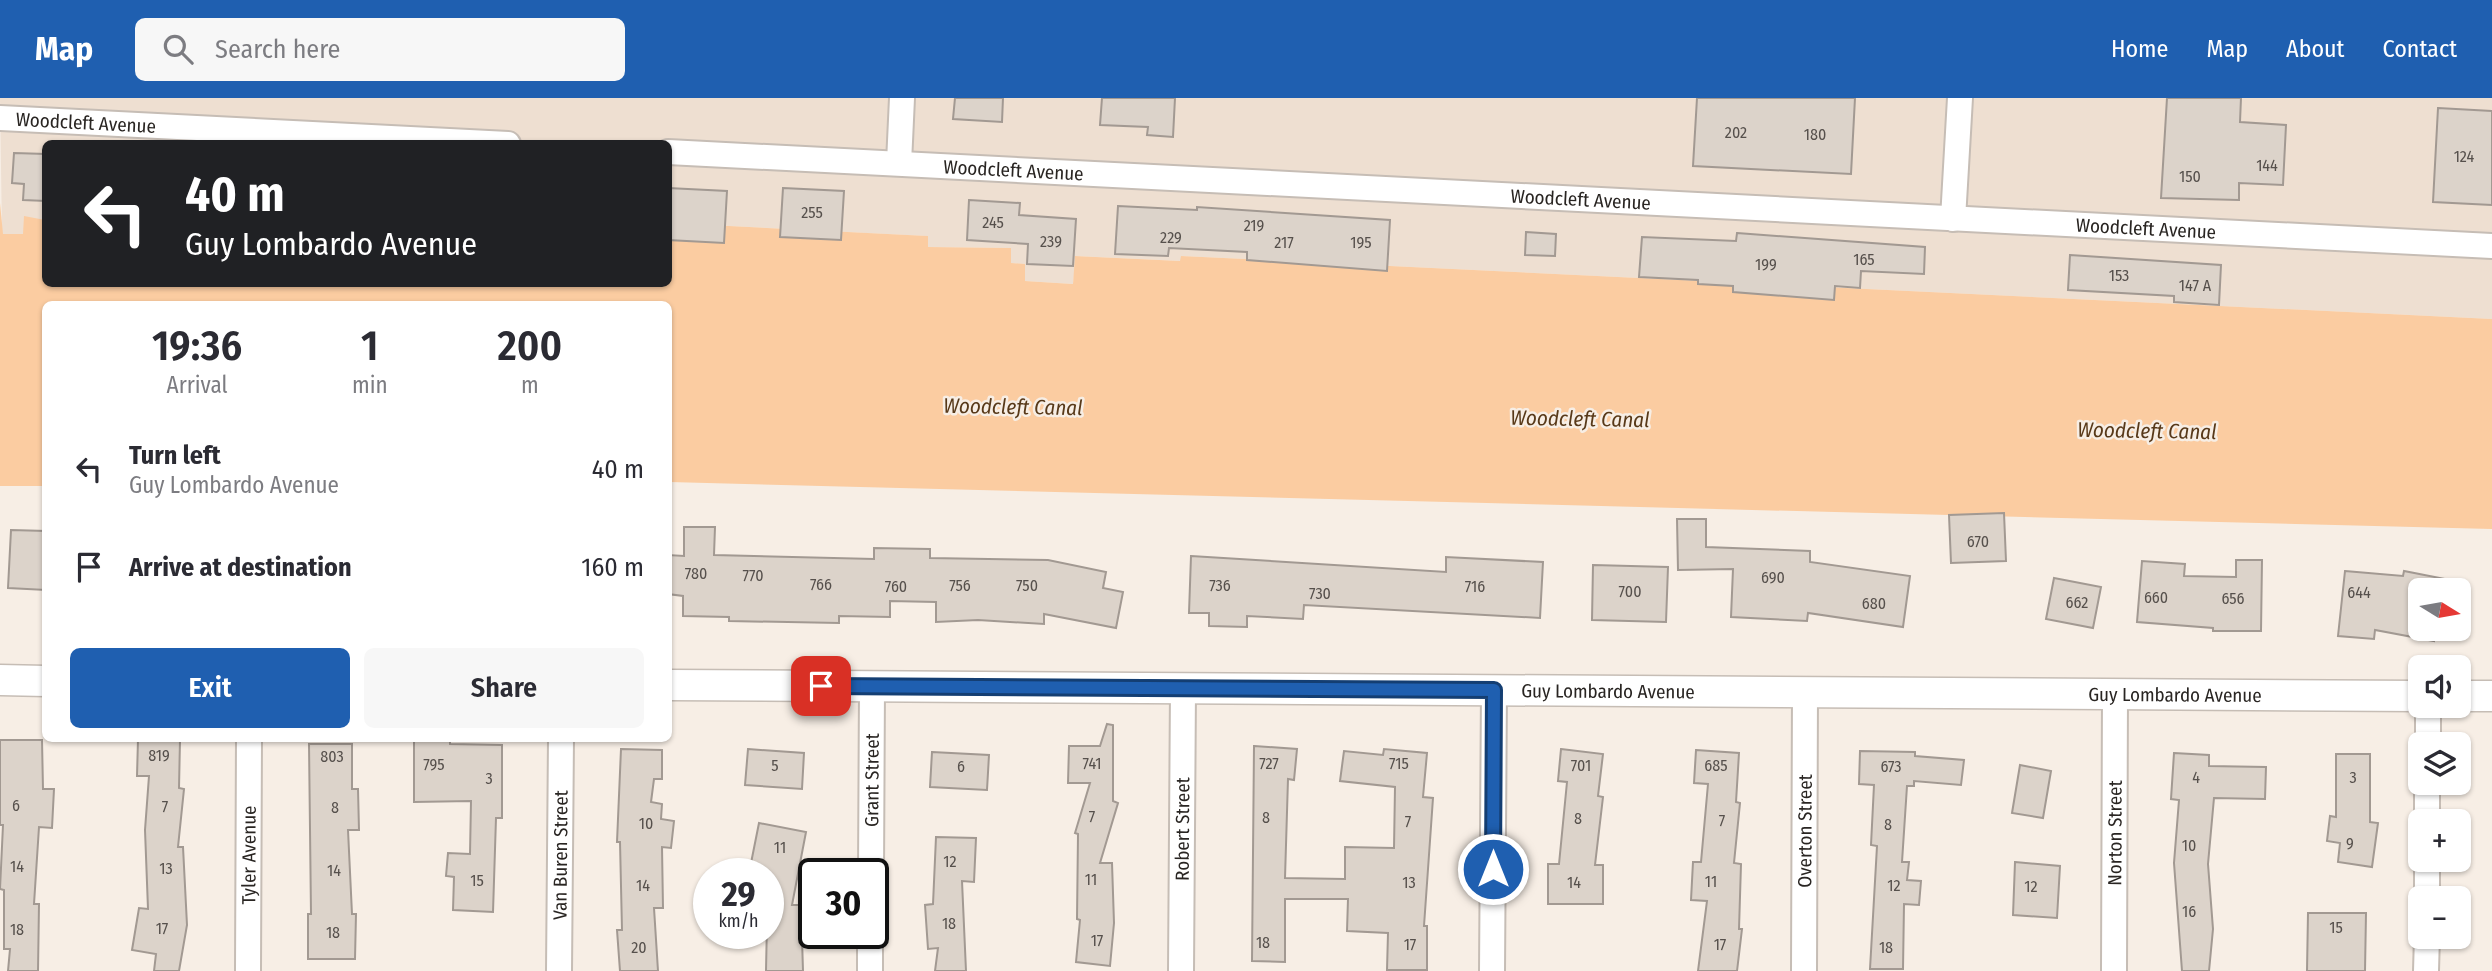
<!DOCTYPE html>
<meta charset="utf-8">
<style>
body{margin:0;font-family:"Fira Sans Condensed",sans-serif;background:#f7f7f7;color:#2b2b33;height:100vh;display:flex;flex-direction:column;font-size:26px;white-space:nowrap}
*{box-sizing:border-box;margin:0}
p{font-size:23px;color:#7c7c81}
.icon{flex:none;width:38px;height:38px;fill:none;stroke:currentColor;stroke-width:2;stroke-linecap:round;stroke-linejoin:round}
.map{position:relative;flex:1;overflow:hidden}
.details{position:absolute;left:42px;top:203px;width:630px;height:441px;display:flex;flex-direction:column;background:#fff;border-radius:10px;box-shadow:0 2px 5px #0004}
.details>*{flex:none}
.top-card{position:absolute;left:42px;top:42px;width:630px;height:147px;border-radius:10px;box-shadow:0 2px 5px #0004;background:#202124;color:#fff;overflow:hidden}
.needle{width:46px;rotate:101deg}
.tools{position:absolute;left:2408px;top:480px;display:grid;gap:14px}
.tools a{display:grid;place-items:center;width:63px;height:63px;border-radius:10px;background:#fff;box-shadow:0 2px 5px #0004;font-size:35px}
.speed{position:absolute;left:693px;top:760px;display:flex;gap:14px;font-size:35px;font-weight:700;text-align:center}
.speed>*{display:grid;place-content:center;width:91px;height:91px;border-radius:50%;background:#fff;box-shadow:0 2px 5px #0004;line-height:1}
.speed small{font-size:18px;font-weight:400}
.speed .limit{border:4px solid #111;border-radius:10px;background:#fff;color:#111}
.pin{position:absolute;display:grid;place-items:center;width:60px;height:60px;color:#fff;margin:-30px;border-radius:14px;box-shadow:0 4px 10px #0006}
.me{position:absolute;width:77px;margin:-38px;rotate:0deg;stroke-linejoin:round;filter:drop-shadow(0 0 5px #0008)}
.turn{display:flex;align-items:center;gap:24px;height:147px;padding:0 28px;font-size:32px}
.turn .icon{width:91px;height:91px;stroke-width:2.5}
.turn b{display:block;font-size:49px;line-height:60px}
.eta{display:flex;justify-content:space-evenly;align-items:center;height:119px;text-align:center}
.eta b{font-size:42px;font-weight:600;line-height:49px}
.cta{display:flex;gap:14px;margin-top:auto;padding:14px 28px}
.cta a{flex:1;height:80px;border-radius:10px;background:#1f5fb0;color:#fff;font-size:28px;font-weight:600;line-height:80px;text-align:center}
.cta a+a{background:#f7f7f7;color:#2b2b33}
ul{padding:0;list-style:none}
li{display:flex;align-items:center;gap:21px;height:98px;padding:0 28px}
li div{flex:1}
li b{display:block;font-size:26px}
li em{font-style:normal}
header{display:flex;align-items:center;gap:42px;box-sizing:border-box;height:98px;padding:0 35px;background:#1f5fb0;color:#fff}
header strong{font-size:33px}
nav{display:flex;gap:38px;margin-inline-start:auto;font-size:24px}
.search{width:490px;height:63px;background:#f7f7f7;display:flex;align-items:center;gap:18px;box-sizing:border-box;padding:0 24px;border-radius:10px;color:#7c7c81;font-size:26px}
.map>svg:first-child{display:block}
.built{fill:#eedfd1}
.water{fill:#fbcca1}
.building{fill:#dcd3ca;stroke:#a29992;stroke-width:2}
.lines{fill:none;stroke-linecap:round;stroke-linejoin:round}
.minor-casing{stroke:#c6bdb5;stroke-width:28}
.tertiary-casing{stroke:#c6bdb5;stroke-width:33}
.minor{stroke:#fff;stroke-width:24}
.tertiary{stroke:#fff;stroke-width:30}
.route-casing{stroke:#143e72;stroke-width:18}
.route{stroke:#1f5fb0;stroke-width:12}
.labels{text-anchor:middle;stroke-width:5;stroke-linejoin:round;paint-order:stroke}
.number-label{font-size:16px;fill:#56504c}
.street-label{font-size:19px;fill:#292522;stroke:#f7eee5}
.water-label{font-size:21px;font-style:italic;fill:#583919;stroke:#f7eee5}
</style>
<header>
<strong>Map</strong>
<div class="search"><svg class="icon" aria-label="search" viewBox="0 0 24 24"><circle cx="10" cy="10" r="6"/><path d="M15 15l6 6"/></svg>Search here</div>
<nav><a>Home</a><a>Map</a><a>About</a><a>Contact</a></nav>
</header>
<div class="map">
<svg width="2492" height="873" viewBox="0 0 2492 873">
<rect width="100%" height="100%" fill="#f7eee5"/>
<!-- built -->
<path class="built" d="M0,0h2492v221l-1311,-63v5l-105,-5 -3,28 -48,-3v-17l-15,-1 1,-15 -84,-1v-11l-258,-13 -1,-79h-622l-1,76h-9l-13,14h-21z"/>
<!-- water -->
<path class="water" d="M0,105l3,31h20l1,-18 21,4 1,64h622l1,-61 259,13v11l83,1v15l14,1v17l48,3 2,-28 105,5 1,-5 1311,63v210l-1823,-47 -1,-178h-622l-1,182h-45z"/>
<!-- building -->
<path class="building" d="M955,0h48l-1,24 -49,-3z
M1102,0h73l-2,39 -26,-2 1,-8 -48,-2z
M1697,0h158l-4,76 -158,-8z
M2167,0h74l-1,24 46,3 -3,60 -44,-2v17l-78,-2z
M2438,10l54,3v94l-59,-3z
M14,55l32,1v47l-23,-1 1,-16 -12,-1z
M668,90l59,3 -3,52 -56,-3z
M783,90l61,3 -3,49 -61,-3z
M969,102l51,3 -1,12 57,4 -3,47 -46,-2 1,-20 -61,-4z
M1118,108l79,4v-3l193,13 -3,51 -140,-11v-8l-78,-4 -1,8 -53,-2z
M1526,134l30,2 -1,22 -30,-1z
M1737,135l188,14 -1,27 -63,-3 -1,17 -25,-2 -1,14 -101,-8v-6l-35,-2v-4l-59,-3 3,-40 94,4z
M2070,157l151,10 -2,40 -45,-3v-6l-106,-6z
M2004,415l2,48 -55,2 -2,-48z
M1677,421h29v28l104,4v11l100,14 -7,51 -95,-14 -1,8 -76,-4 2,-48 -55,1z
M684,429h31l-1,28 160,4v-11l56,1v9l118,2 58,12 -3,16 20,4 -7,36 -72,-14v10l-66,-4 -42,2v-20l-46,-1v16l-51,-1v7l-110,-2v-4l-46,-1v-20l-15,-2v-39l16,1z
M11,432l35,1v59l-38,-2z
M1191,458l255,16v-15l97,5 -3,56 -236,-13 -1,14 -56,-3v11l-38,-1v-13h-20z
M2236,462h26l-1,71h-48v-3l-76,-6 5,-61 43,3 -1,12 52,1z
M1593,467l75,2 -2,55 -74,-2z
M2345,473l58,5 1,-5 41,8 -2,11h-23v38h16l-2,13 -59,-11 -1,9 -36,-3z
M2054,480l47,9 -8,41 -47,-9z
M1107,626l6,1v76l5,2 -18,60h12l2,60 -4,43 -34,-4 4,-42 -3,-1 1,-85 -3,-1 15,-50h-22l1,-37h31z
M138,641l42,1 -1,48 5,1 -6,58h5l4,78 -8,46h-25l2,-17 -24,-4 7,-42 9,1 -3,-79 4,-54h-12z
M414,641l36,1v4l52,1v73h-6l-3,94 -40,-2 1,-33 -8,-1 2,-23 22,1 1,-53 -57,1z
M0,642h42l1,49h11l-2,39 -13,-1 -5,77h5l-1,67h-30l2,-22h-6v-59l-4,-1 3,-64h-3z
M309,646h43v45h6l1,41h-11l4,84h4l-1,45h-47v-45h3z
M1254,648l43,3 -3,31 -6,-1 -3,99 60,1v-32l49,1 1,-61 -55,-6 4,-30 39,4 1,-6 43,4 -4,44 10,1 -9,128h3v44h-40l1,-37 -41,-2 1,-32h-63v63l-33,-1z
M621,651l41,1v29h-8l-3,23 11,2 -1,15 13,2 -3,27 -9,-1 1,61h-9l4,63h-38l-3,-41h5l-2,-88h-3z
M748,651l56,4 -2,36 -57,-4z
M1561,651l42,5 -5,42 5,1 -8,68h8v39h-55v-40h11l8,-82 -9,-1z
M1696,652l43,3 -3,49 4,1 -6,60 7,1 -2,65h3l-5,42h-39l9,-70 -16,-1 2,-38h8l7,-78 -14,-1z
M1860,653l55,1v4l49,4 -3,25 -47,-4v5h-7l-5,76h7l-2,18 14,1 -2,24 -15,-1 -1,65h-33l7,-123 -6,-1 3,-60 -15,-1z
M932,654l57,3 -2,35 -57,-3z
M2174,655l35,2v11l57,1 -1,32 -51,-1 -6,66 5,65 -4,42h-27l-8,-108 5,-63 -8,-1z
M2336,656h34v68l8,1 -6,44 -34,-5 2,-19 -13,-2 3,-25 6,1z
M2020,667l31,6 -8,47 -31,-5z
M759,725l47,9 -14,73h9l2,66h-37l2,-98h-19z
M936,739l40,1 -2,44 -12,-1 4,90h-31l3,-23 -10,1 -3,-44 8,-1z
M2015,764l45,4 -3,52 -44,-3z
M2308,815h58l-1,58h-58z"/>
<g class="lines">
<!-- minor casing -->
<g class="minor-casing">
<g id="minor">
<path id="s1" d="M0,20l508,26"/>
<path id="s2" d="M668,54l1824,94"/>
<path d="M899,65l3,-65"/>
<path d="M1953,121l7,-121"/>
<path d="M2428,646v-39"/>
<path d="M2427,723v-39"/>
<path id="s3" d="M871,775l1,-187"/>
<path d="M2427,800v-39"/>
<path id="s4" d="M248,873l1,-233"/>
<path id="s5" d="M559,873l2,-233"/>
<path d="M870,873v-38"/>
<path id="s6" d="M1181,873l2,-282"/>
<path d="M1492,873l2,-281"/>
<path id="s7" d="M1804,873l1,-279"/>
<path id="s8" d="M2114,873l1,-277"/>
<path d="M2426,873l1,-35"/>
</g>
</g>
<!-- tertiary casing -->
<g class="tertiary-casing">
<g id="tertiary">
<path d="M0,582l46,1"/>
<path id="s9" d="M668,587l1752,11"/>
<path d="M2459,598h33"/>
</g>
</g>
<!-- minor -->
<use href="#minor" class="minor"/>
<!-- tertiary -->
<use href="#tertiary" class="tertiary"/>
</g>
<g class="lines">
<!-- route casing -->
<g class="route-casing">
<path id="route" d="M821,588l673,4 -1,179"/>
</g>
<!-- route -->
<use href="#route" class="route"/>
</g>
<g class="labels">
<!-- number labels -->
<g class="number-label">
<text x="1736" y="40">202</text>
<text x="1815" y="42">180</text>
<text x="2464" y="64">124</text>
<text x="2267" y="73">144</text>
<text x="2190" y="84">150</text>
<text x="812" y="120">255</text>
<text x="993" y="130">245</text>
<text x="1254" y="133">219</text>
<text x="1171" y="145">229</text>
<text x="1051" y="149">239</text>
<text x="1284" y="150">217</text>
<text x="1361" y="150">195</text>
<text x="1864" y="167">165</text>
<text x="1766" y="172">199</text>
<text x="2119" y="183">153</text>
<text x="2195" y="193">147 A</text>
<text x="1978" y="449">670</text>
<text x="696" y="481">780</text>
<text x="753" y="483">770</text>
<text x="1773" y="485">690</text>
<text x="821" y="492">766</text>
<text x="960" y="493">756</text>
<text x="1027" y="493">750</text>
<text x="1220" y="493">736</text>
<text x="896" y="494">760</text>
<text x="1475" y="494">716</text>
<text x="1630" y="499">700</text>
<text x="2359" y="500">644</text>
<text x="1320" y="501">730</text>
<text x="2156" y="505">660</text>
<text x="2233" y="506">656</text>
<text x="2077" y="510">662</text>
<text x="1874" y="511">680</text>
<text x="159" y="663">819</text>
<text x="332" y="664">803</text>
<text x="1092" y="671">741</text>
<text x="1269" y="671">727</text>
<text x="1399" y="671">715</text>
<text x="434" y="672">795</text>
<text x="775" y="673">5</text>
<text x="1581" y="673">701</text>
<text x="1716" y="673">685</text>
<text x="961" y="674">6</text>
<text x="1891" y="674">673</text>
<text x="2196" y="685">4</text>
<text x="2353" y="685">3</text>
<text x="489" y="686">3</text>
<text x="16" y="713">6</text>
<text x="165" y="714">7</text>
<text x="335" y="715">8</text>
<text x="1092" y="724">7</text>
<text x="1266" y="725">8</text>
<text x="1578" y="726">8</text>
<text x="1722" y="728">7</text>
<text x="1408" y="729">7</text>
<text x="646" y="731">10</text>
<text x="1888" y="732">8</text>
<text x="2350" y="751">9</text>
<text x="2189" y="753">10</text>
<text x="780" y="755">11</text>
<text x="950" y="769">12</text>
<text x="17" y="774">14</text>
<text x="166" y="776">13</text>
<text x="334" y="778">14</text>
<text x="1091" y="787">11</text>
<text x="477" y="788">15</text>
<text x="1711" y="789">11</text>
<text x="1409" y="790">13</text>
<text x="1574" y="790">14</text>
<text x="643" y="793">14</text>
<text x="1894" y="793">12</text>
<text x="2031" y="794">12</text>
<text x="2189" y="819">16</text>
<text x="949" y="831">18</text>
<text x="2336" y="835">15</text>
<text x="162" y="836">17</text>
<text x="17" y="837">18</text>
<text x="333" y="840">18</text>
<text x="1097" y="848">17</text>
<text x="1263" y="850">18</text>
<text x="1410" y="852">17</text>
<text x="1720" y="852">17</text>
<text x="639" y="855">20</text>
<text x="1886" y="855">18</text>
</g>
<!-- street labels -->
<g class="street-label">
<text dy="7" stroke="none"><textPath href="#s1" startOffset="86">Woodcleft Avenue</textPath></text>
<text dy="7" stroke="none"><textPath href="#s2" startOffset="346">Woodcleft Avenue</textPath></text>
<text dy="7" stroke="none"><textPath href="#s2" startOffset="914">Woodcleft Avenue</textPath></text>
<text dy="7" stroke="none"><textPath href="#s2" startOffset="1480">Woodcleft Avenue</textPath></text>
<text dy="7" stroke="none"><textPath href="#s9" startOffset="940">Guy Lombardo Avenue</textPath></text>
<text dy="7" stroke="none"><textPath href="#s9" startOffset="1507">Guy Lombardo Avenue</textPath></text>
<text dy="7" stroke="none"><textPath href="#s3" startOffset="93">Grant Street</textPath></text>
<text dy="7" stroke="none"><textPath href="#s6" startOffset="142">Robert Street</textPath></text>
<text dy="7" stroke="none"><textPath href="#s7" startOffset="140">Overton Street</textPath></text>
<text dy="7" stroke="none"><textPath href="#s8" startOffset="138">Norton Street</textPath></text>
<text dy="7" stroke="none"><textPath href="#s4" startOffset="116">Tyler Avenue</textPath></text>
<text dy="7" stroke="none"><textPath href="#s5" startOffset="116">Van Buren Street</textPath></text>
</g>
<!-- water labels -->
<g class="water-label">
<text transform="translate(1013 309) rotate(1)" y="7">Woodcleft Canal</text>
<text transform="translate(1580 321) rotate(1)" y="7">Woodcleft Canal</text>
<text transform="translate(2147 333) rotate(1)" y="7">Woodcleft Canal</text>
</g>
</g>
</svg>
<div class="tools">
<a><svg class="needle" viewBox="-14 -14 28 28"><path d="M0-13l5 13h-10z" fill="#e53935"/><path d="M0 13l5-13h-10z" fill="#7c7c81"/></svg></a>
<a><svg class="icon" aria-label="sound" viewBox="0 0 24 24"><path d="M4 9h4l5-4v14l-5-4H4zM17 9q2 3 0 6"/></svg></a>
<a><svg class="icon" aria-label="layers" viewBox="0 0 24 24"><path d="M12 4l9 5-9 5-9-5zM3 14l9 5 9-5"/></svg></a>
<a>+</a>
<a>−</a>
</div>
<div class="speed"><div>29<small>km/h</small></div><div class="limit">30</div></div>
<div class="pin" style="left:821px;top:588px;background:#d93025"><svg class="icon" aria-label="arrive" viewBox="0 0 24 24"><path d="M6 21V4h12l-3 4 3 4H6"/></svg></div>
<svg class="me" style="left:1493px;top:771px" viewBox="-20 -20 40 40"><circle r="17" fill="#1f5fb0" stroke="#fff" stroke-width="3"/><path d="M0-11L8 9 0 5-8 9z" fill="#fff"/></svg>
<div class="top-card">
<div class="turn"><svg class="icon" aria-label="left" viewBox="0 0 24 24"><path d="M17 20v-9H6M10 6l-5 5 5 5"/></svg><div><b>40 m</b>Guy Lombardo Avenue</div></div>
</div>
<section class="details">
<div class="eta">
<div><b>19:36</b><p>Arrival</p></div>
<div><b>1</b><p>min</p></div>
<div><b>200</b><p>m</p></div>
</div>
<ul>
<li><svg class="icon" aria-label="left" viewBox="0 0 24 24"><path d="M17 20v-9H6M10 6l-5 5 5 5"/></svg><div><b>Turn left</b><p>Guy Lombardo Avenue</p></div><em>40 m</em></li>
<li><svg class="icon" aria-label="arrive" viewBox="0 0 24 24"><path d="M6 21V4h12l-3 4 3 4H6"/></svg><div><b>Arrive at destination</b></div><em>160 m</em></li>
</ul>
<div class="cta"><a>Exit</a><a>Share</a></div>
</section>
</div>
